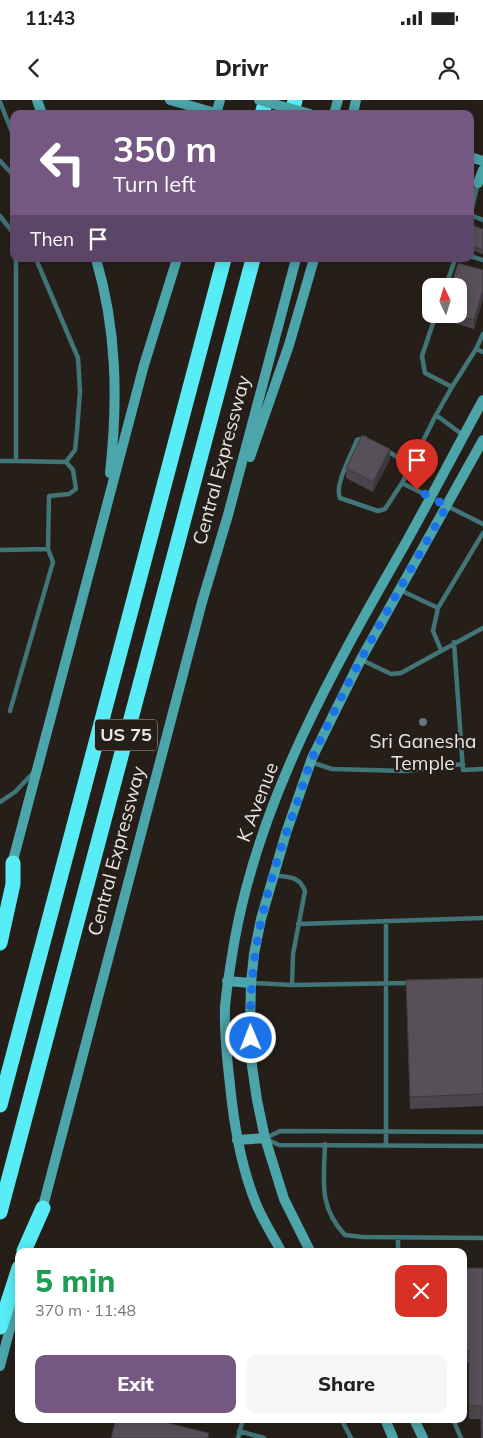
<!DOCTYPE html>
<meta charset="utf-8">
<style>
body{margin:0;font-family:Mulish,sans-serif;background:#f6f6f6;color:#222;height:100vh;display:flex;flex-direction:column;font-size:19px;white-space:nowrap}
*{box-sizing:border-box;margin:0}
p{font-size:16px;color:#767676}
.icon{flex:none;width:28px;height:28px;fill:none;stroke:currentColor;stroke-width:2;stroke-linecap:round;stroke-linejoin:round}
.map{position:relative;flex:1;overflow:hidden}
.details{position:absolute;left:15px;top:1148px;width:452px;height:175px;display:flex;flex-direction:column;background:#fff;border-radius:10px;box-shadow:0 2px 12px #0003}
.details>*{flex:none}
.guide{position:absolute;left:10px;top:10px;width:464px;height:152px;border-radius:10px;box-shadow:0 2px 12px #0003;background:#745882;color:#fff;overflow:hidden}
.needle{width:32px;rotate:356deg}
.buttons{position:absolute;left:422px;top:178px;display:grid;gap:10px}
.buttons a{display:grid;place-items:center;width:45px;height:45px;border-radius:10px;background:#fff;box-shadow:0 2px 12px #0003;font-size:25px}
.pin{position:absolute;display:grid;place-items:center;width:42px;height:42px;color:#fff;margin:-51px -21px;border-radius:50% 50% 50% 0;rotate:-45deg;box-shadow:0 0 5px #0007}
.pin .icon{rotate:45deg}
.me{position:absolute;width:55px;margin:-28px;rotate:359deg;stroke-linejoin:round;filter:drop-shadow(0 0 4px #0008)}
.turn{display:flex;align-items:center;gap:18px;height:105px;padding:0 20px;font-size:22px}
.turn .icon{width:65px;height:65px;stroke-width:2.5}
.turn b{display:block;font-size:35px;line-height:42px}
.then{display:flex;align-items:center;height:48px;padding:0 20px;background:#0003;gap:10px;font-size:19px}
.round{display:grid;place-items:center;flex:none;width:52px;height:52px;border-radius:10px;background:#f6f6f6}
.headline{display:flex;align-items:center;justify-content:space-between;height:85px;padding:0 20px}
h1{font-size:30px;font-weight:800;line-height:38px;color:#1e9e55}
.primary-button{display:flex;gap:10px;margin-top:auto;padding:10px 20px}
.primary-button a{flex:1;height:58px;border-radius:10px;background:#745882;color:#fff;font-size:20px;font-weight:800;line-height:58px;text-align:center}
.primary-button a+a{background:#f6f6f6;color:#222}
.status{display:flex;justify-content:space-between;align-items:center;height:35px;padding:0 25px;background:#fff;direction:ltr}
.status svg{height:14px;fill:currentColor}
header{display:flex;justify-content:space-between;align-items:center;height:65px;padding:0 20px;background:#fff;font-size:22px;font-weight:800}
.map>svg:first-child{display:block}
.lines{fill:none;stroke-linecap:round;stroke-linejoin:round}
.lane{stroke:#417578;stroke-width:4.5}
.secondary{stroke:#4ca5ab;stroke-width:10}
.highway{stroke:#58edf6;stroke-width:15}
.secondary-bridge{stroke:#4ca5ab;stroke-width:10}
.wall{fill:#4c454c}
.shaded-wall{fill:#3e383e}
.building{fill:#585058;stroke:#3e383e}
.route{stroke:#1a73e8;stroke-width:9;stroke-dasharray:0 16.2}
.worship-dot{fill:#6b7280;stroke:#261f19;stroke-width:2}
.labels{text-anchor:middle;stroke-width:4.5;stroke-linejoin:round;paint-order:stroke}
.shield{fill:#261f19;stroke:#b1aba6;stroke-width:1}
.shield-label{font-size:18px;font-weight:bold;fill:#ece7e3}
.street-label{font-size:19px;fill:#ece7e3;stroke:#261f19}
.poi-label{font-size:19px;fill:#ece7e3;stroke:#261f19}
</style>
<div class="status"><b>11:43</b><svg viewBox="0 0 49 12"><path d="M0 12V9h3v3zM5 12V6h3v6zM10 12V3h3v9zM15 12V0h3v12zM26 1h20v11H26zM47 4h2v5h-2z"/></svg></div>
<header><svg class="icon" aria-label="back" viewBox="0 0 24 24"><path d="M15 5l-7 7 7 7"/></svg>Drivr<svg class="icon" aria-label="person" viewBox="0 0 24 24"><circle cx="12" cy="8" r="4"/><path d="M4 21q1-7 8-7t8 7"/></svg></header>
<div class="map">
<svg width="483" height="1338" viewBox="0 0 483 1338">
<rect width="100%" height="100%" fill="#261f19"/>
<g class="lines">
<!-- lane -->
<path class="lane" d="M0,2l14,35
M0,61l14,15
M470,115l13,5
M0,116l14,18
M470,116l8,-33
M470,156l13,4
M36,159l42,99 2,33 -3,40 -2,19 -9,12
M446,186l9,-27
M436,214l-14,42 3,17 27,14 24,-38 7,3
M476,249l7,-15
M452,287l-16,28 27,20
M365,338l-8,2c-5,14 -23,45 -17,58l38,13 7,-2 17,-26
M387,351l24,14
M0,361h16v-202
M430,397l-28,-14 34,-68
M447,406l36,18
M0,450l48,-1 1,-53 20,-2 7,-5 -3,-19 -7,-8 -50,-1
M400,490l38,18 45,-75
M438,508l-5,23 8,19
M454,542l9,128 20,-1
M362,560l29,14 10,-1 82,-45
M10,611l43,-149 -5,-13
M311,662l21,7 74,2 57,-7
M0,702l15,-10 19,-20
M273,775c16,3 26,0 32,16l-12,63 -1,31
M386,821v225
M298,824l185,-6
M252,883l40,2 117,-2
M266,1038l14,-7 203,1
M266,1039l13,6 204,1
M325,1044c-1,37 -7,62 20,91l17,2 121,1
M398,1138v13
M341,1319l10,19
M453,1319l8,19
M239,1331l25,7
M238,1338l5,-19"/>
<!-- secondary -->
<path class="secondary" d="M37,0l5,14
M170,0l38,11
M216,14l4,-14
M334,14l4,-14
M353,14l3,-14
M470,57l13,4
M478,83l5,-13
M96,159c21,71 22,141 14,214
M250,357l39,-112 25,-86
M11,768l133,-503 33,-106
M227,881l24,2
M237,1040l28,-2
M41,1114l161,-612 26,-87 68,-256
M281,1151c-8,-15 -17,-29 -24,-45 -16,-38 -23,-80 -27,-121 -3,-26 -6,-52 -5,-78 2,-23 6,-46 10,-69 26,-142 98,-268 169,-392 27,-48 52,-97 79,-146
M310,1151l-26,-52 -19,-61 -8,-38 -5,-34 -2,-42 1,-41 3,-29 7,-35 25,-86 26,-75 49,-99 122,-219
M0,1266l19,-71
M385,1319l8,19
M414,1319l9,19"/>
<!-- highway -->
<path class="highway" d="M262,14l4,-14
M292,14l3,-14
M0,843l13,-59v-21
M0,1005l224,-846
M0,1112l253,-953
M24,1151l19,-43
M0,1227l19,-59"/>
<!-- secondary-bridge -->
<path class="secondary-bridge" d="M259,0l51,14
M208,11l11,3"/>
</g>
<!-- wall -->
<path class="wall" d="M483,129v25l-13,-5v-19z
M483,170v29l-9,30 -30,-9v-6h15z
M390,359l-17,33 -27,-14v-10z
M483,878v128l-73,3 -4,-129z
M483,1168v170h-2v-19h-12v-56h-5v-92z"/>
<!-- shaded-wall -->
<path class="shaded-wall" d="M483,190v9l-9,30v-9z
M390,349v10l-17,33v-10z"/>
<!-- building -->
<path class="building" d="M472,125l11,4v21l-13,-4v-16z
M458,163l25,7v20l-9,30 -19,-6h4v-28h-8z
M362,335l28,14 -17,33 -27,-14z
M483,878v116l-73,3 -4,-117z
M467,1168h16v164h-2v-26h-12v-55h-5v-80h3z
M116,1319h36l57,14 -1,5h-97z"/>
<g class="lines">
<!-- route -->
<path class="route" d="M251,938c-4,-79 16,-155 44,-229 6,-17 11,-36 18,-53 39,-86 87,-168 134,-250l-30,-16"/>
</g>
<!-- markers -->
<circle class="worship-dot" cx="423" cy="622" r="5"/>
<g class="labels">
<!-- shield labels -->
<rect class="shield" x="95" y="619.5" width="62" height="31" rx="4"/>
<g class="shield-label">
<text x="126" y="641">US 75</text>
</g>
<!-- street labels -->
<g class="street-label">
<text transform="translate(221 360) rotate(-75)" y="7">Central Expressway</text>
<text transform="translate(257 702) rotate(-69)" y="7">K Avenue</text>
<text transform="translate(116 751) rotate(-75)" y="7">Central Expressway</text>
</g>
<!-- poi labels -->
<g class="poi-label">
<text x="423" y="648">Sri Ganesha<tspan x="423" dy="22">Temple</tspan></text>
</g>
</g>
</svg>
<div class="buttons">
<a><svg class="needle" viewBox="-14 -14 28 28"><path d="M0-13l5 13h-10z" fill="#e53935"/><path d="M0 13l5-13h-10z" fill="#767676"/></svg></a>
</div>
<div class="pin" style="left:417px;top:390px;background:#d93025"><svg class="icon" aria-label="arrive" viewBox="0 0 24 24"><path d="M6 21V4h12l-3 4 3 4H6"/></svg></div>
<svg class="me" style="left:251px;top:938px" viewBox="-20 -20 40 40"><circle r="17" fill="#1a73e8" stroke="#fff" stroke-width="3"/><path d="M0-11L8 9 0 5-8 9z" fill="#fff"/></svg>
<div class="guide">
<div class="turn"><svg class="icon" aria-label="left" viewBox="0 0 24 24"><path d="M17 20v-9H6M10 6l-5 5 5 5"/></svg><div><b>350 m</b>Turn left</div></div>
<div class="then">Then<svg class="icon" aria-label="arrive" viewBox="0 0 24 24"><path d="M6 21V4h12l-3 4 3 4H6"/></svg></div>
</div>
<section class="details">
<div class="headline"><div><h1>5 min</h1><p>370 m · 11:48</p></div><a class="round" style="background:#d93025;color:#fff"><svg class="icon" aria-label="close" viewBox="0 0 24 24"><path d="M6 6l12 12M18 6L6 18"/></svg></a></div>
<div class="primary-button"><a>Exit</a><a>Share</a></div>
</section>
</div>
